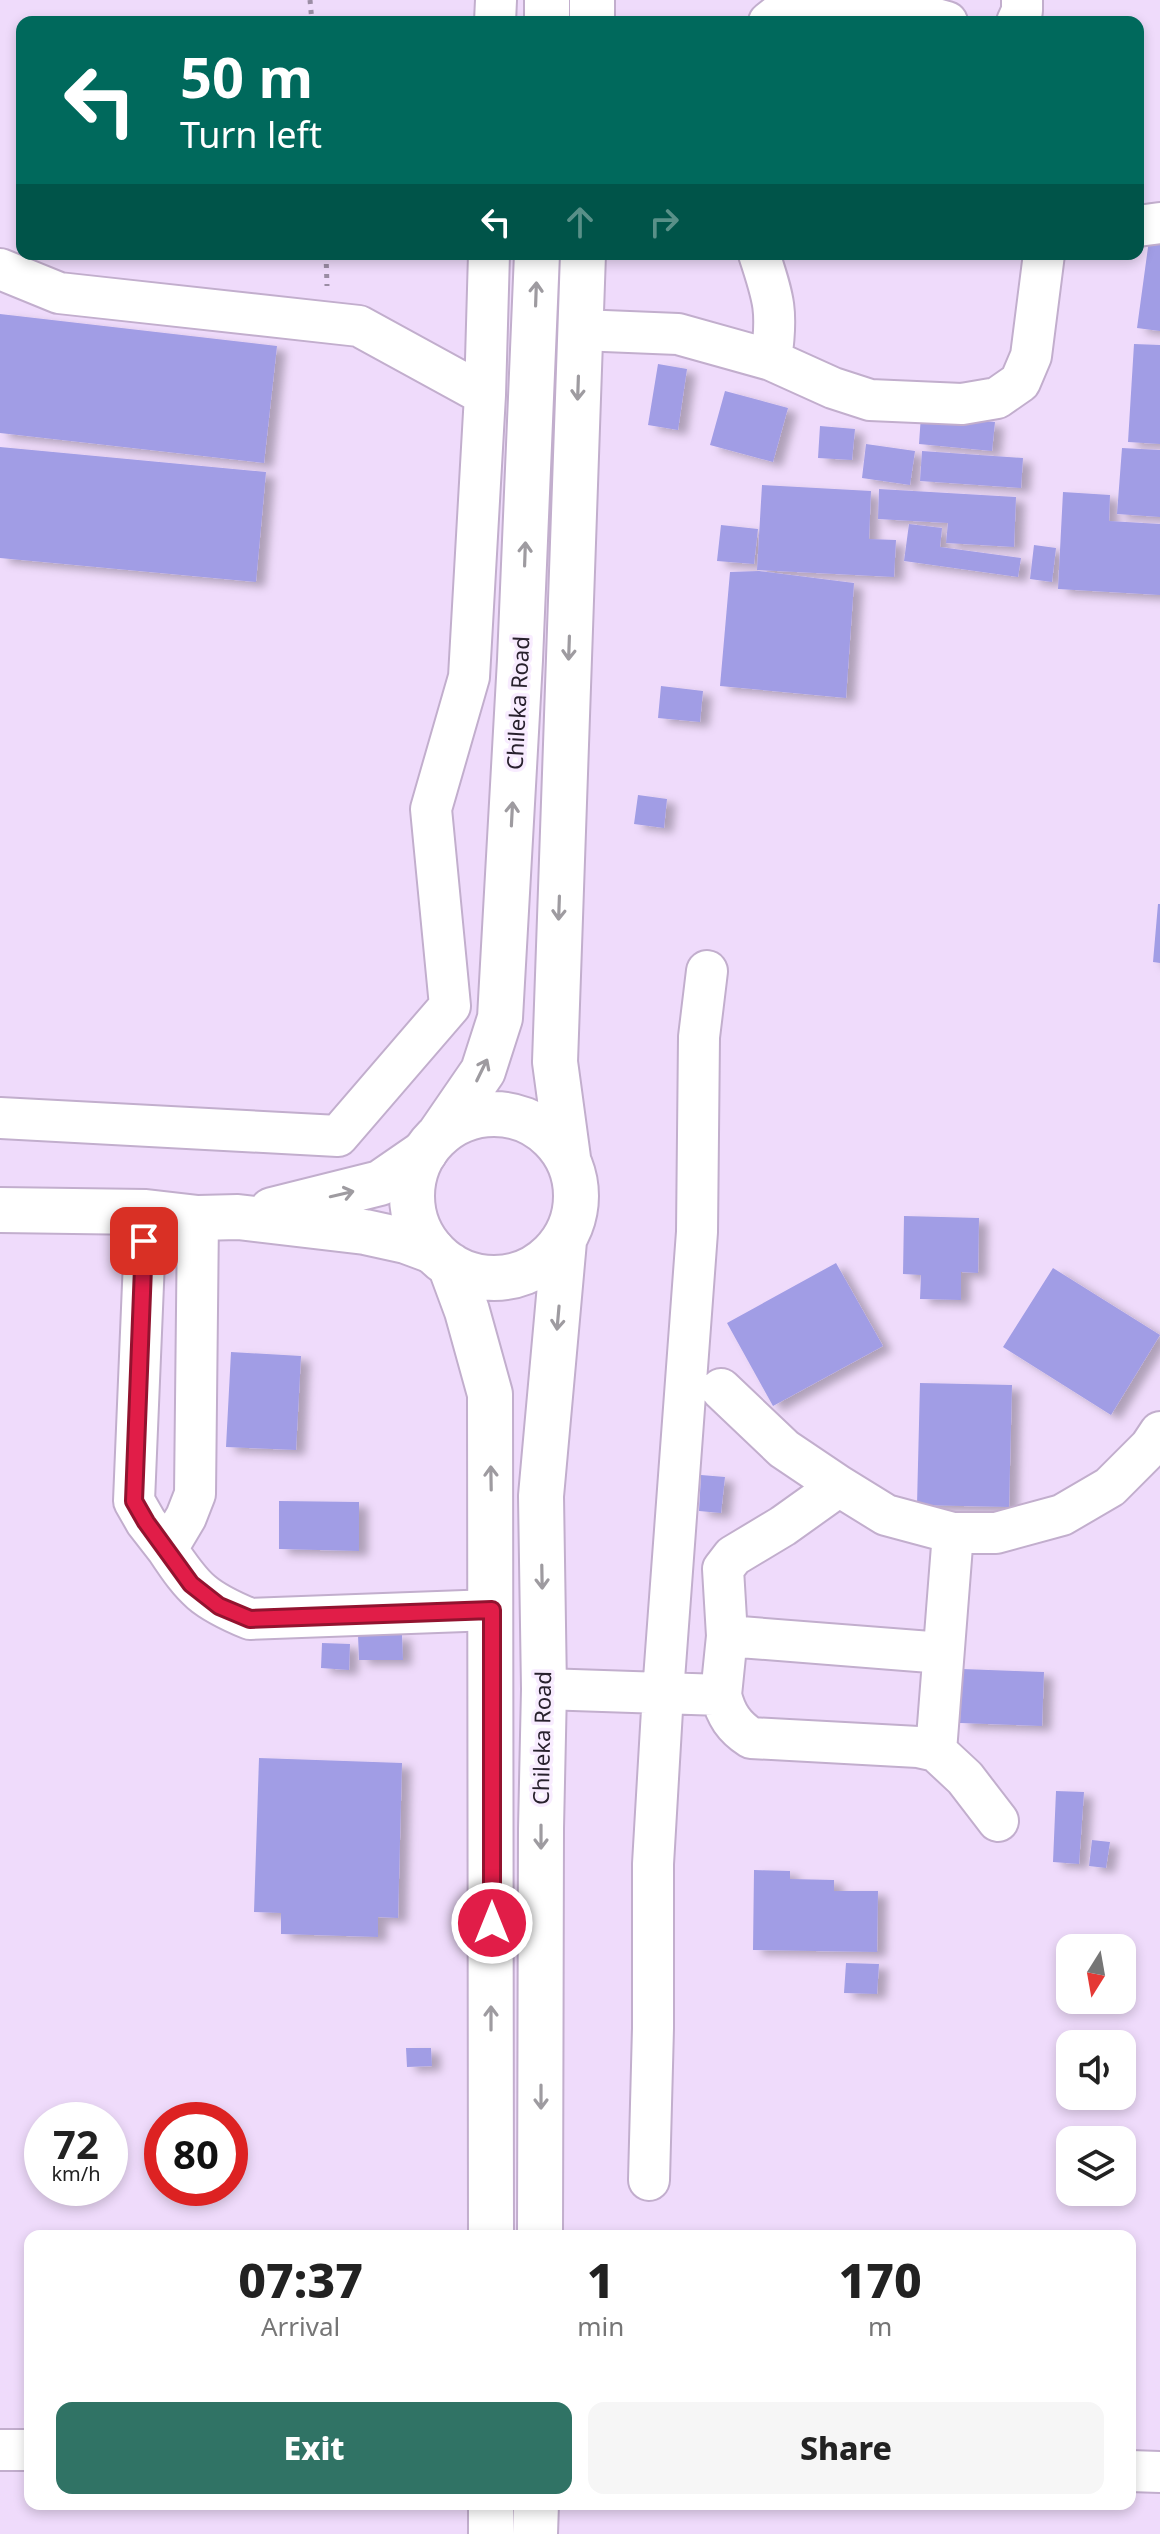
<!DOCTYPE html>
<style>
body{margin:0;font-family:"Noto Sans",sans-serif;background:#f6f6f6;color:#222;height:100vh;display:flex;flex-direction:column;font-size:30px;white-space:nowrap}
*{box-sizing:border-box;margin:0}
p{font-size:26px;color:#767676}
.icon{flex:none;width:44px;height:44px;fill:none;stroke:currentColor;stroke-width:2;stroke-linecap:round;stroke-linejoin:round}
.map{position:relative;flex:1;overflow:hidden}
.panel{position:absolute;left:24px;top:2230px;width:1112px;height:280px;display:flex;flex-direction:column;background:#fff;border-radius:16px;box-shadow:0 4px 12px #0003}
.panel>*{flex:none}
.guide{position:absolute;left:16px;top:16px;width:1128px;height:244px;border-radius:16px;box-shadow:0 4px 12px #0003;background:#00695c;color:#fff;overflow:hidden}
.needle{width:52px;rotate:191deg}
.fabs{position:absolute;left:1056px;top:1934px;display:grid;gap:16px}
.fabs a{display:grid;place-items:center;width:80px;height:80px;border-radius:16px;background:#fff;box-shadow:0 4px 12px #0003;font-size:40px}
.speed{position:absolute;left:24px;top:2102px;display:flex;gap:16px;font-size:40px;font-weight:700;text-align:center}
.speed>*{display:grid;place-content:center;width:104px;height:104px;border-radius:50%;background:#fff;box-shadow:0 4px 12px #0003;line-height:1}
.speed small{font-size:20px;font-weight:400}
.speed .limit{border:12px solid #d22;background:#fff;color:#111}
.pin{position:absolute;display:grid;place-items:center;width:68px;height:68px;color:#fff;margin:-34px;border-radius:16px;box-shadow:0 4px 12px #0006}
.me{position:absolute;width:88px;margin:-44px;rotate:0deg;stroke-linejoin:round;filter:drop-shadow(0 0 6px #0008)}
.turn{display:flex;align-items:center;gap:28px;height:168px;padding:0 32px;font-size:36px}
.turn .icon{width:104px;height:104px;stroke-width:2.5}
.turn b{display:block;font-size:56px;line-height:68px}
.lanes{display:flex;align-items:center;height:76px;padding:0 32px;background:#0003;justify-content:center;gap:40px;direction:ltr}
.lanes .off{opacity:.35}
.eta{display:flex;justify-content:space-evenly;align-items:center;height:136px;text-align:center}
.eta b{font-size:48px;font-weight:800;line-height:56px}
.button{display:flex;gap:16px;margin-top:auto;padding:16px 32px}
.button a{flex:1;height:92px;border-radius:16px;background:#307365;color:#fff;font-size:32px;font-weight:800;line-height:92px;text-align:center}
.button a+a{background:#f6f6f6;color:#222}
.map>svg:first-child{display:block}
.building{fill:#a19de5;filter:url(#shadow)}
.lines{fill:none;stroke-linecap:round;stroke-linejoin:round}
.minor-casing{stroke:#c2aecd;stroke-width:44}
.major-casing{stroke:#c2aecd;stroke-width:48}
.highway-casing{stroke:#c2aecd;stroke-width:48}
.path{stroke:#9b8da4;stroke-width:5;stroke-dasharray:4 6;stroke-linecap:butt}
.minor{stroke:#fff;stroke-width:40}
.major{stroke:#fff;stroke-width:44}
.highway{stroke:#fff;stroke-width:44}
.oneway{stroke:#9e9ba0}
.route-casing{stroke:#92132f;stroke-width:20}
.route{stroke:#e11d48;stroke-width:14}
.labels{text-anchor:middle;stroke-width:7;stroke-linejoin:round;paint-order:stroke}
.street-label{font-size:22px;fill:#28212d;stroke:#f8ecff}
</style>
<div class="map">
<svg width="1160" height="2534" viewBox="0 0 1160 2534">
<defs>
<filter id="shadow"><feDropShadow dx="9" dy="5" stdDeviation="4" flood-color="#0004"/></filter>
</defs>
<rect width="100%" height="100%" fill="#efdbfb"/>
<!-- building -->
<path class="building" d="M1149,240l11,1v90l-23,-3z
M0,314l277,32 -13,117 -264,-30z
M1134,344l26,1v99l-32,-2z
M658,364l29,5 -9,61 -30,-5z
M725,391l63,17 -15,54 -63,-17z
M921,415l74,7 -3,29 -73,-7z
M820,426l35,3 -3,31 -34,-2z
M866,444l49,7 -5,34 -48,-7z
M0,447l266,25 -10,110 -256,-24z
M1122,448l38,2v67l-43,-3z
M922,451l101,7 -2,30 -101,-7z
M762,485l109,6 -2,48 27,1 -2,37 -137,-7z
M879,489l137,8 -2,50 -68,-4 2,-20 -70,-4z
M1063,492l47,3 -1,26 51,3v71l-102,-6z
M909,524l33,4 -2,19 81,11 -3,19 -114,-16z
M721,525l37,4 -4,35 -37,-3z
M1034,545l22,3 -4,34 -22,-3z
M759,571l95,12 -8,115 -126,-12 10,-114z
M661,686l42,5 -3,31 -42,-4z
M638,795l29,4 -3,29 -30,-4z
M1158,904h2v59l-7,-1z
M904,1216l75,2 -1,55 -17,-1v28l-41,-1 1,-24 -18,-1z
M836,1263l47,83 -110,60 -46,-83z
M1053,1268l107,67 -49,80 -108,-68z
M231,1352l70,4 -5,94 -70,-3z
M920,1383l92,2 -3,122 -92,-2z
M701,1475l24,2 -4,36 -22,-2z
M279,1501l80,1v49l-80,-2z
M358,1635h44l1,25h-44z
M322,1643l28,1 -1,26 -28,-2z
M962,1669l82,3 -2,54 -82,-3z
M259,1758l143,5 -4,155 -20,-1v20l-97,-3v-21l-27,-1z
M1056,1791l28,1 -5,72 -26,-2z
M1092,1840l18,2 -4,26 -17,-2z
M754,1870l36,1v8l44,1v11h44l-1,61 -124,-2z
M846,1963l33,1 -2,30 -33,-1z
M406,2048h25l1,18 -25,1z"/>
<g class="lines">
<!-- minor casing -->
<g class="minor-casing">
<path id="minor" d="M495,22l1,-22
M769,22l9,-7 158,4 11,3
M1017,22l5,-11v-11
M1138,226l22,-3
M759,254c15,45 19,58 12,106
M0,269l59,24 300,33 126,69 -16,282 -38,132 19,197 -112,130 -338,-18
M580,330l98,4 93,26 62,28 37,12 92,4 35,-6 23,-16 11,-26 13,-102
M485,395l4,-141
M146,1212l-12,289 12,21 21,27
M198,1218l-3,276 -9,23 -19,32c27,41 37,51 83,70l242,-9
M721,1389l63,60 55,37 47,29 67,18h43l66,-18 48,-28 40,-40 10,-15
M727,1636l-4,-67 10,-13 50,-30 56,-40
M544,1689l177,6c5,20 13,32 30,43l167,9 18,4 29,27 33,43
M721,1695l6,-59 216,17
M936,1751l17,-218
M649,2180l4,-152v-164l10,-171 34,-461 2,-195 8,-66
M0,2450h30
M1130,2471l30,1"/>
</g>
<!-- major casing -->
<g class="major-casing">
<path id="major" d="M0,1210l146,2 52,6 40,-1 127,15 41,9 27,10
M272,1210l108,-27 45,-31"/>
</g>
<!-- highway casing -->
<g class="highway-casing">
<path id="highway" d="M547,0v22
M592,22v-22
M412 1196a82 82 0 1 1 164 0a82 82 0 1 1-164 0Z
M439,1135l44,-64 17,-53 20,-358 17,-406
M568,1158l-13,-96 28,-808
M450,1265l17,46 23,83 1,842
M540,2236l1,-407 3,-140 -3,-193 23,-255
M491,2504v30
M535,2534l1,-30"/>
</g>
<!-- path -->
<path class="path" d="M310,0l2,22
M326,254l1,32"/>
<!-- minor -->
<use href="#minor" class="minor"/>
<!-- major -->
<use href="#major" class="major"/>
<!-- highway -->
<use href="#highway" class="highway"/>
</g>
<!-- one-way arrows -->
<defs><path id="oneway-shaft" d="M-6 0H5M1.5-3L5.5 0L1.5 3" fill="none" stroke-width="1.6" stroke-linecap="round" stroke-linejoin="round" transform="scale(2)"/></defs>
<g class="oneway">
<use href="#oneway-shaft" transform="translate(536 294) rotate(-88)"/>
<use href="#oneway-shaft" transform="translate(578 388) rotate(92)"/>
<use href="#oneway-shaft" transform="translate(525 554) rotate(-88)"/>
<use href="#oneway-shaft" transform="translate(569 648) rotate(92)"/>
<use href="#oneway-shaft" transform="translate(512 814) rotate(-87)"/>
<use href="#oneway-shaft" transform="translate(559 908) rotate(92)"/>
<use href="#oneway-shaft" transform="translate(482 1070) rotate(-64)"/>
<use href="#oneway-shaft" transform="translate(342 1194) rotate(-13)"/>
<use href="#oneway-shaft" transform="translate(558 1318) rotate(95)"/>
<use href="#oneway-shaft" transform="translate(491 1478) rotate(-91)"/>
<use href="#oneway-shaft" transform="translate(542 1577) rotate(89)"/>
<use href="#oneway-shaft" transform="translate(541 1837) rotate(90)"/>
<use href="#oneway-shaft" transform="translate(491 2018) rotate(-90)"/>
<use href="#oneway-shaft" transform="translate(541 2097) rotate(90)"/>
</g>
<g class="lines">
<!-- route casing -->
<g class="route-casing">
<path id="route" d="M144,1241l-10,260 12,21 45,62 28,22 31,13 242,-9v313"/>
</g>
<!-- route -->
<use href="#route" class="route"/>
</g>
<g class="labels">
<!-- street labels -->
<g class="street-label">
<text transform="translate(518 703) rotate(-87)" y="8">Chileka Road</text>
<text transform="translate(542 1738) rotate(-89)" y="8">Chileka Road</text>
</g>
</g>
</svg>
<div class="fabs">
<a><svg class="needle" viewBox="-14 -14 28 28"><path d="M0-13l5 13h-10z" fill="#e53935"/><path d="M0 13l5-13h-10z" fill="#767676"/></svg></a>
<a><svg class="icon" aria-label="sound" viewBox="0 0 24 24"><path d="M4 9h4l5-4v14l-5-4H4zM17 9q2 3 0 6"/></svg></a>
<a><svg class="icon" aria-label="layers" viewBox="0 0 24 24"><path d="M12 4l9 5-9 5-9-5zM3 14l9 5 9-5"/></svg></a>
</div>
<div class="speed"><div>72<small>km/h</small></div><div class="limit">80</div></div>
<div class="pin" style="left:144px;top:1241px;background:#d93025"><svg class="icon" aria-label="arrive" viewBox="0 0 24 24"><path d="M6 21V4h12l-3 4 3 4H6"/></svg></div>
<svg class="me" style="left:492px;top:1923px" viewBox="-20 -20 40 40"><circle r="17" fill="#e11d48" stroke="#fff" stroke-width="3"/><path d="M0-11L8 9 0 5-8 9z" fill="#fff"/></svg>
<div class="guide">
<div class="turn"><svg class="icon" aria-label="left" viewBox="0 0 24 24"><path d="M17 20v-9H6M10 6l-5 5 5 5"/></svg><div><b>50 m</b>Turn left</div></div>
<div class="lanes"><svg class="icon" aria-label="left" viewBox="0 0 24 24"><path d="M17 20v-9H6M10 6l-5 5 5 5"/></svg><svg class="icon off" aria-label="ahead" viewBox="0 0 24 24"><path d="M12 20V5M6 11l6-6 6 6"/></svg><svg class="icon off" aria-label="right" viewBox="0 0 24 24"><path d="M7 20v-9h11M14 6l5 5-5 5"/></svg></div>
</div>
<section class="panel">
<div class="eta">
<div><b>07:37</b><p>Arrival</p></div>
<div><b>1</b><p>min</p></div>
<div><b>170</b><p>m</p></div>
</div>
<div class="button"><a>Exit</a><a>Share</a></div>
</section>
</div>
